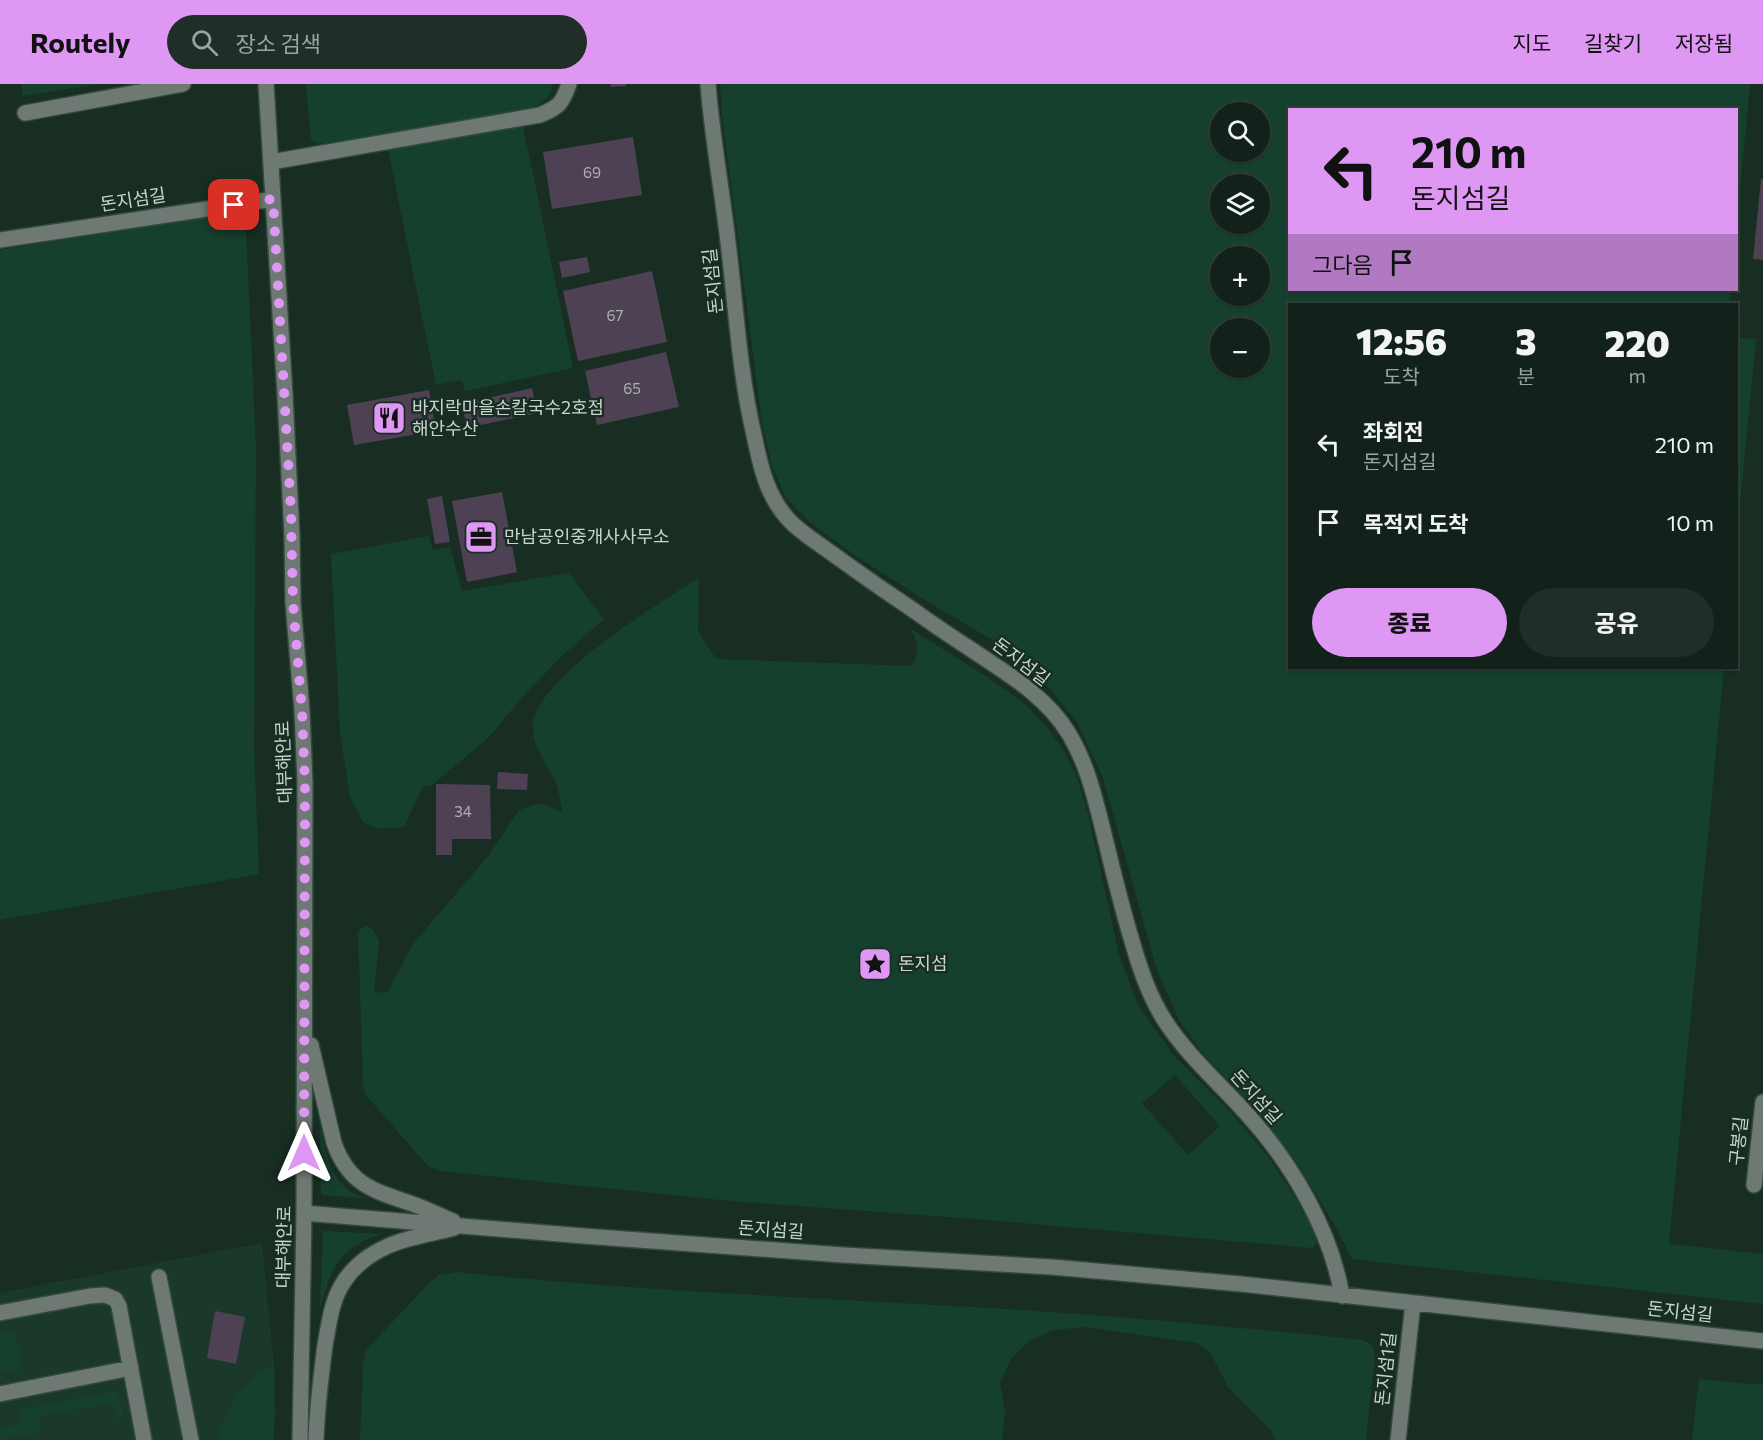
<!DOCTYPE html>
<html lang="ko">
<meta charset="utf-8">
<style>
body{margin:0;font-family:Commissioner,"Noto Sans KR",sans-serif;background:#1f2f27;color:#f1f3f6;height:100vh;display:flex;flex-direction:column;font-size:22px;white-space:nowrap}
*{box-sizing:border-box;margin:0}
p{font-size:20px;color:#9ca4a2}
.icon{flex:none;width:33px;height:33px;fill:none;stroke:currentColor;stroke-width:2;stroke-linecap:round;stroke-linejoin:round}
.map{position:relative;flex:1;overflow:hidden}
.drawer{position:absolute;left:1288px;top:219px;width:450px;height:366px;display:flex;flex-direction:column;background:#12221a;border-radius:0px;box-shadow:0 2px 4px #0004,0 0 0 2px #313f39}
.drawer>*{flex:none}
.guide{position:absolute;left:1288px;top:24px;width:450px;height:183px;border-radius:0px;box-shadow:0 2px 4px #0004,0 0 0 2px #313f39;background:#de98f3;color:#111;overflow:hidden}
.buttons{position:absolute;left:1210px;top:18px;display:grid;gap:12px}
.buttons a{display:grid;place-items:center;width:60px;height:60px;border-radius:50%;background:#12221a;box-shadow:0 2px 4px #0004,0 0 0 2px #313f39;font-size:30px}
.pin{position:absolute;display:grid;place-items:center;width:51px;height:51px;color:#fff;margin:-26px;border-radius:12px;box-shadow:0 3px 9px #0006}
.me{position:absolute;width:66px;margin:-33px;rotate:0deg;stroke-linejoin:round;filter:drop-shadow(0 0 4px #0008)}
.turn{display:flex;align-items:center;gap:21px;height:126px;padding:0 24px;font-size:27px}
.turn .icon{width:78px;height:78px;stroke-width:2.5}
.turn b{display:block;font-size:42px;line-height:51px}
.then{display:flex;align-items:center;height:57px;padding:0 24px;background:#0003;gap:12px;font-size:22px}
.eta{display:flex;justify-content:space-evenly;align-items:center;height:102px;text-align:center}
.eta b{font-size:36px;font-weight:800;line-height:42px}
.action{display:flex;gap:12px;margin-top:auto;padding:12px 24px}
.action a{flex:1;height:69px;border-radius:36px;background:#de98f3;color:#111;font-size:24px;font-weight:800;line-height:69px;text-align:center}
.action a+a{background:#1f2f27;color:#f1f3f6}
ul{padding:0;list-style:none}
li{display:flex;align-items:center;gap:18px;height:78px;padding:0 24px}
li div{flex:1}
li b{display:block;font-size:22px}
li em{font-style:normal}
header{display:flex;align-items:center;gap:36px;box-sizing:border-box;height:84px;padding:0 30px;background:#de98f3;color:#111}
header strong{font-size:28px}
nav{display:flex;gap:33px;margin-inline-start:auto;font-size:21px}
.search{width:420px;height:54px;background:#1f2f27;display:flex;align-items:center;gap:15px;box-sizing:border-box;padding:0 21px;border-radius:33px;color:#9ca4a2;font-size:22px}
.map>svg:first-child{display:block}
.built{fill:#1b392b}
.green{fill:#16402e;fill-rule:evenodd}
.building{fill:#4e4153}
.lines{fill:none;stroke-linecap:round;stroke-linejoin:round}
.minor-casing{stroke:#34493e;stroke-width:18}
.minor{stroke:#6e7973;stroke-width:15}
.route{stroke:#de98f3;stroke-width:10;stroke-dasharray:0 18}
.labels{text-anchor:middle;stroke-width:5;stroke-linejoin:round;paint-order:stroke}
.number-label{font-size:15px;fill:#aab0af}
.street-label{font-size:18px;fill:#c8d5ce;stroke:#182e23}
.poi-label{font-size:18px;fill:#c8d5ce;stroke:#182e23;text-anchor:start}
</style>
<header>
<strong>Routely</strong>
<div class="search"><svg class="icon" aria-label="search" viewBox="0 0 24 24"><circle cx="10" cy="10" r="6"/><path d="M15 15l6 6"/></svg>장소 검색</div>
<nav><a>지도</a><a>길찾기</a><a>저장됨</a></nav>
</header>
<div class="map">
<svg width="1763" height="1356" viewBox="0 0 1763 1356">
<rect width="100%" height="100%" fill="#182e23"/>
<!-- built -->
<path class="built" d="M262,1159l12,122 1,52 -2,23h-273v-147z"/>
<!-- green -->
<path class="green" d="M21,0h78l-76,12z
M306,0h246c0,13 -9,18 -19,24l-189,33 -25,3 -8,-4z
M720,0h1030l-13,136v-110h-447v180h440l-1,14h-439v364h434l-55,576 94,10v50l-411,-45 -18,-35 -41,-67 -48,-60 -41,-42 -25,-35 -22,-50 -54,-192 -26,-56 -29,-35 -40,-38 -80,-47 -69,-44 -47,-34 -26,-26 -14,-32 -10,-43 -39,-300zM1221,28h39v40h-39zM1221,100h39v40h-39zM1221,172h39v40h-39zM1221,244h39v40h-39z
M522,37l51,247 -108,23 -3,-11 -26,5 -48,-235z
M230,129l12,4 4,13 10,219 -2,299 5,126 -259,46v-670z
M1737,254l19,1 -19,196z
M429,452l4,14 17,-3 12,44 107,-18 35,46 -41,36 -37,38 -38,45 -56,47 -9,1 -19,41 -24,2 -17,-7 -13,-25 -10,-64 -9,-179z
M699,494l-1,53 18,28 196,7c7,-14 7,-23 -1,-37l73,46 40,28 23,24 18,25 12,26 11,36 31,141 19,50 37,52 58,58 36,43 28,42 19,34 1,8 -4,6 -325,-28 -258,-19 -290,-30 -12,-5 -63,-72 -2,-11 -5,-152 8,-6 6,4 7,11 -5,52 13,1 26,-49 76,-89 30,-45 20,-7 24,9c-3,-10 -4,-22 -8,-31 -8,-18 -24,-36 -22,-56 2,-46 127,-123 166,-147zM1175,991l45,51 -32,29 -46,-52z
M320,1042c5,23 10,52 31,66 5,3 13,5 19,7l-49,-4z
M323,1147l58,3c-45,16 -48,32 -61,74z
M456,1188c171,18 343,25 515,35 131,7 262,20 392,33l9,5 3,12 -9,83h-90l-5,-10 -43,-43 -18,-35 -13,-9 -112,-16 -32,3 -24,11 -18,18 -11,24 5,29 -3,28h-642l3,-75 2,-11 3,-6 63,-67 8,-6z
M14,1245l9,40 -23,4v-41z
M274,1281l1,52 -2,23h-56c11,-32 26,-59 57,-75z
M1699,1295l64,6v55h-71z
M109,1308h7l3,4 4,21 -7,1 -3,-15 -74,13 2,16 -41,8v-12l23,-5 -3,-13z"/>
<!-- building -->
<path class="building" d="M611,0h15v2l-15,1z
M633,53l9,58 -90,14 -9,-57z
M1761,95h2v81l-10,-1z
M587,173l3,15 -28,6 -3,-16z
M652,187l15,71 -89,19 -15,-70z
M666,268l13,55 -82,18 -12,-54z
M532,304l6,25 -23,5 -3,-15 2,15 -47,10 -5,-24z
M429,306l7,41 -82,14 -7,-40z
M502,408l15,80 -50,10 -15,-81z
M442,412l8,46 -15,2 -8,-45z
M498,688l30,2 -1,16 -30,-1z
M436,700l54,1 1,54h-39v16h-16z
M215,1227l30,6 -9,47 -29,-6z"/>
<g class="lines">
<!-- minor casing -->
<g class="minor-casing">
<path id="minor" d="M266,0l19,311 7,141 1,67 9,108 3,72 -1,430 -4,227
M708,0c4,53 14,105 20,158 8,64 11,129 26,193 6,30 13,62 35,85 10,11 23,19 34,27 24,17 47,34 71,50 24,16 47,33 72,49 37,25 80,49 103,88 17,28 24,57 32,88 10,40 19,80 31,119 8,28 17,55 33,80 22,34 54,62 81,92 45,49 85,117 96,183
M25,29l158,-29
M271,78l269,-47c19,-8 22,-11 29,-31
M0,156l273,-41
M311,961l23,98c15,42 40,48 79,61 13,5 26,11 40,17
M1754,1101l9,-83
M304,1129l280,23 259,19 209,12 189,17 522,57
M159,1193l32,163
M0,1229l90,-17 15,-1 10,4 4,7 25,134
M0,1310l131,-26
M316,1356c1,-32 5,-64 9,-95 4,-21 6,-43 18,-62 10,-16 27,-29 45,-37 20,-9 44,-12 66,-18
M1398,1356l15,-137"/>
</g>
<!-- minor -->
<use href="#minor" class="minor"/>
</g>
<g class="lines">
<!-- route -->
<path class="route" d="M234,121l39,-6 18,313 2,91 9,108 3,72 -1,370"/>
</g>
<!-- icons -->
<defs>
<g id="restaurant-square" transform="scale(1.725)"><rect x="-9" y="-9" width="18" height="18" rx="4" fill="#de98f3" stroke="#182e23"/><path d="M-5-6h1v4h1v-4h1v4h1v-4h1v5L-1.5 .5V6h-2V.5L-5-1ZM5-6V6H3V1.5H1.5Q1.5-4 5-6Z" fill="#111"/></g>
<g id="office-square" transform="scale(1.725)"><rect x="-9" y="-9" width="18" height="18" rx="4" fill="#de98f3" stroke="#182e23"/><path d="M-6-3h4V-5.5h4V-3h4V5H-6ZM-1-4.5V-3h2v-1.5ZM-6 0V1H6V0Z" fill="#111"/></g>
<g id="sight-square" transform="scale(1.725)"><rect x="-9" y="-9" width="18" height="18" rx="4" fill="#de98f3" stroke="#182e23"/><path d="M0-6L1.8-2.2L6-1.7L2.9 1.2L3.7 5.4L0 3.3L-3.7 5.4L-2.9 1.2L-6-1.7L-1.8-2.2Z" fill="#111"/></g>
</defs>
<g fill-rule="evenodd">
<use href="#restaurant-square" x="389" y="334"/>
<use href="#office-square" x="481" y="453"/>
<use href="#sight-square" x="875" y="880"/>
</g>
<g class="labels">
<!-- number labels -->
<g class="number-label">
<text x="592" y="94">69</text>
<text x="615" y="237">67</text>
<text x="632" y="310">65</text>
<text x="463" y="733">34</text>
</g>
<!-- street labels -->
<g class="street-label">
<text transform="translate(133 116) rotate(-9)" y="6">돈지섬길</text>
<text transform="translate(713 197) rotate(-96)" y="6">돈지섬길</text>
<text transform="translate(1021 578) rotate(37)" y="6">돈지섬길</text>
<text transform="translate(284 678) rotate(-92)" y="6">대부해안로</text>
<text transform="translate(1256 1013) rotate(48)" y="6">돈지섬길</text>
<text transform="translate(1739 1057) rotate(-84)" y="6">구봉길</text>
<text transform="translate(771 1146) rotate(4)" y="6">돈지섬길</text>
<text transform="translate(284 1163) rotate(-89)" y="6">대부해안로</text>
<text transform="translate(1680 1228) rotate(6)" y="6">돈지섬길</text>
<text transform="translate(1386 1285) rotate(-84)" y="6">돈지섬1길</text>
</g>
<!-- poi labels -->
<g class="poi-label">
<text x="412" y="330">바지락마을손칼국수2호점<tspan x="412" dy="21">해안수산</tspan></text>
<text x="504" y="459">만남공인중개사사무소</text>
<text x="898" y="886">돈지섬</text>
</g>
</g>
</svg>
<div class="buttons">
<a><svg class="icon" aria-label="search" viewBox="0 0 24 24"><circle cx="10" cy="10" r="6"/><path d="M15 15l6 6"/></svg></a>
<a><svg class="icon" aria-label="layers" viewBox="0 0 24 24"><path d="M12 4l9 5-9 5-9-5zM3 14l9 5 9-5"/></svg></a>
<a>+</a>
<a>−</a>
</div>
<div class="pin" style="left:234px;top:121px;background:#d93025"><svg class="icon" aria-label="arrive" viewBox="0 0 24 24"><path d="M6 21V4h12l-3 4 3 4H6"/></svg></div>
<svg class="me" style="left:304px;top:1069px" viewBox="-20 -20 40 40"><path d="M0-17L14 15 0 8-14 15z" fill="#de98f3" stroke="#fff" stroke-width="4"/></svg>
<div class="guide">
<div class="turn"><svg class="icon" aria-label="left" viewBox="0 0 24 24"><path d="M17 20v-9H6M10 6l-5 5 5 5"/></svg><div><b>210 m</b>돈지섬길</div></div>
<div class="then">그다음<svg class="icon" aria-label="arrive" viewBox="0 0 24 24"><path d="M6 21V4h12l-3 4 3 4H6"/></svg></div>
</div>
<section class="drawer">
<div class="eta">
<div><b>12:56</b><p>도착</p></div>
<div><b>3</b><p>분</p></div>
<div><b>220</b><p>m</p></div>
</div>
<ul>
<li><svg class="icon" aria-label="left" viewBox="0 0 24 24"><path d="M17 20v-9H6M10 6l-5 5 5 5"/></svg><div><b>좌회전</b><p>돈지섬길</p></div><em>210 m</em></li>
<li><svg class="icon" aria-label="arrive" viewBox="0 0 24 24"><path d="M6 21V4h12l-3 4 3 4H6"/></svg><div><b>목적지 도착</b></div><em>10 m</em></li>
</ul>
<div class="action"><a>종료</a><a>공유</a></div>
</section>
</div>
